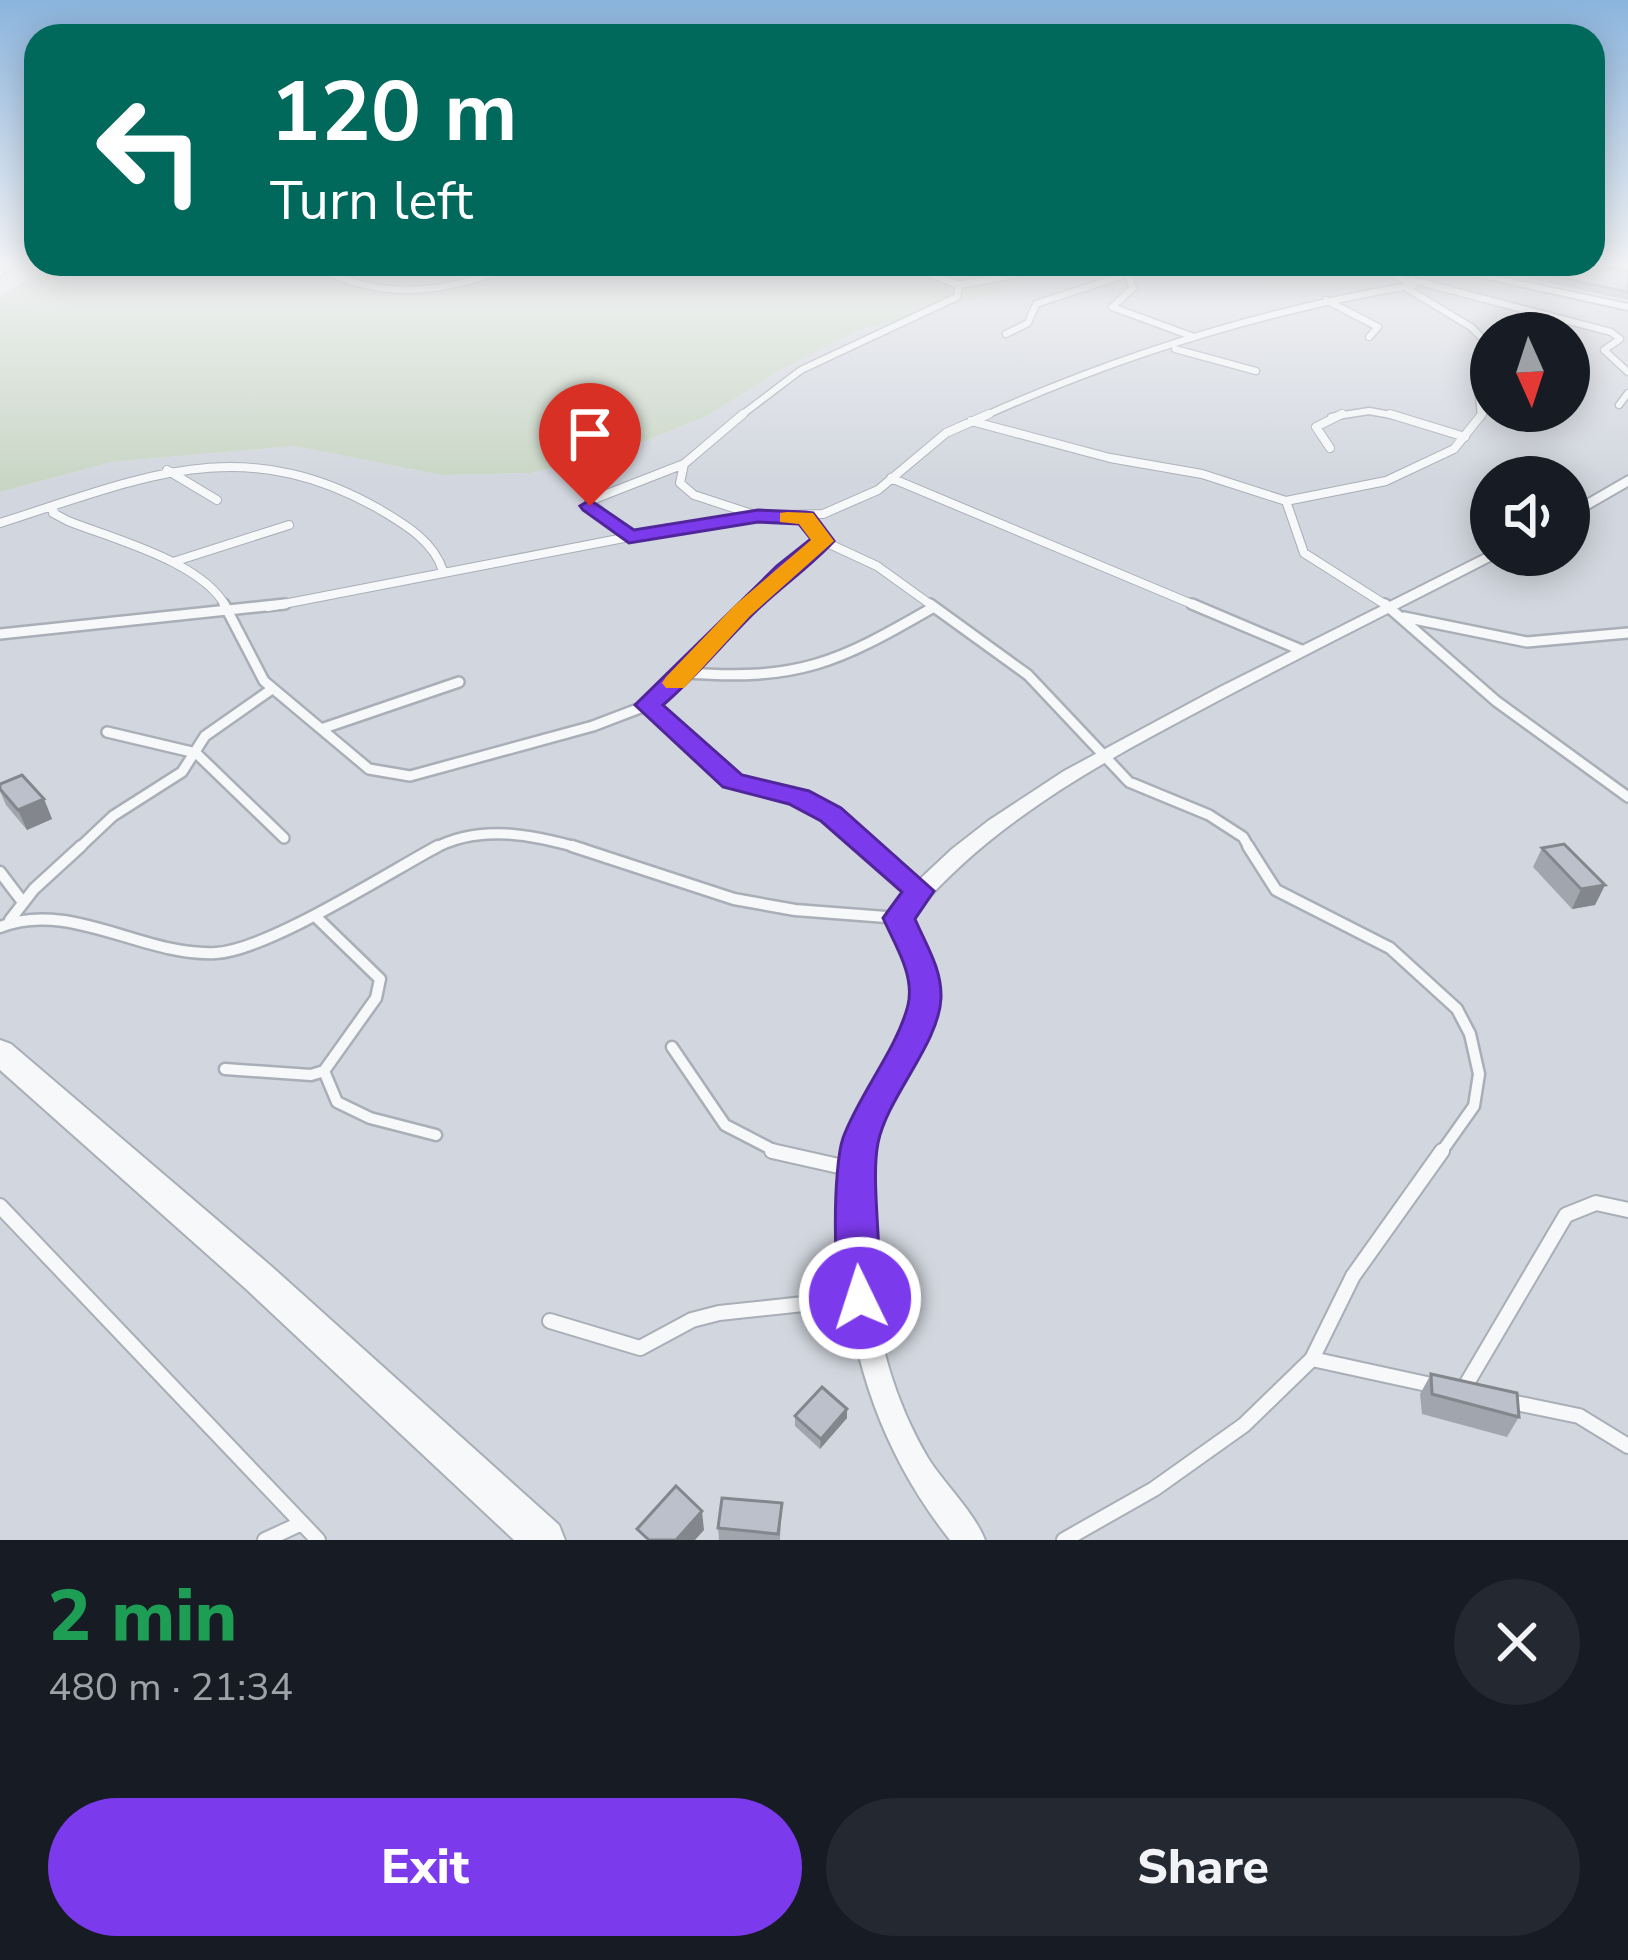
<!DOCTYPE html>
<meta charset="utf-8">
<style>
body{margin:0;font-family:"Nunito Sans",sans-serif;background:#242831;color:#f1f3f6;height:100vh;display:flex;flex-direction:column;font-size:45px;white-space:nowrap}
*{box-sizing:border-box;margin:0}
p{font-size:39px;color:#9ea1a6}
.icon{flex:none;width:66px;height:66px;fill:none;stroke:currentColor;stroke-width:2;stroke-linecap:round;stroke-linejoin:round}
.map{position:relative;height:1540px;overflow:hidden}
.panel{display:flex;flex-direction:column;background:#171b24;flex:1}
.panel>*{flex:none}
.banner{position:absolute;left:24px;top:24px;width:1581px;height:252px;border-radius:36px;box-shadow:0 6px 30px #0003;background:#00695c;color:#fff;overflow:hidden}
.needle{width:78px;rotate:177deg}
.buttons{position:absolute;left:1470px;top:312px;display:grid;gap:24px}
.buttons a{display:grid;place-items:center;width:120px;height:120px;border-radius:50%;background:#171b24;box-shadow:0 6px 30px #0003;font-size:60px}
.pin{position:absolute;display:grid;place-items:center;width:102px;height:102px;color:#fff;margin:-123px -51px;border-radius:50% 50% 50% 0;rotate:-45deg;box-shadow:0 0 12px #0007}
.pin .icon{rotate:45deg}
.me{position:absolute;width:132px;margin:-66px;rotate:356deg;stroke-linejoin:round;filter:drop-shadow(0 0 9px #0008)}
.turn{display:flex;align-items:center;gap:42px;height:252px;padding:0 48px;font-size:54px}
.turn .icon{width:156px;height:156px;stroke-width:2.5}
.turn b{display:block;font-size:84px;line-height:102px}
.round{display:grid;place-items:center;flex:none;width:126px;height:126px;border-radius:63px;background:#242831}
.summary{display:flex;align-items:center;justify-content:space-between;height:204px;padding:0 48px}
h1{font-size:72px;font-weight:800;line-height:90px;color:#1e9e55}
.action{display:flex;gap:24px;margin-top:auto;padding:24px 48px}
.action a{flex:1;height:138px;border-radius:72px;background:#7c3aed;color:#fff;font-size:48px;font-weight:800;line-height:138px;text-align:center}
.action a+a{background:#242831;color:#f1f3f6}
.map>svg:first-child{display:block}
.built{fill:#d2d6de;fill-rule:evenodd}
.green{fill:#c9d6c5}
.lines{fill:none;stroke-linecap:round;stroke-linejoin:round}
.service-far4-casing{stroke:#a9aeb7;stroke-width:9}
.service-far3-casing{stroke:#a9aeb7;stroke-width:10}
.service-far2-casing{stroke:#a9aeb7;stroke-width:14}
.service-far1-casing{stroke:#a9aeb7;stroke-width:15}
.service-casing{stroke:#a9aeb7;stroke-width:18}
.minor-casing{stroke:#a9aeb7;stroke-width:4}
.tertiary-casing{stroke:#a9aeb7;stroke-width:4}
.primary-casing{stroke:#a3abb8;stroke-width:4}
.service-far4{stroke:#f7f8fa;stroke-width:6}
.service-far3{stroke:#f7f8fa;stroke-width:8}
.service-far2{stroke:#f7f8fa;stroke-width:9}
.service-far1{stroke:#f7f8fa;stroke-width:10}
.service{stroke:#f7f8fa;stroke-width:14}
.minor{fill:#f7f8fa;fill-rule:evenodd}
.tertiary{fill:#f7f8fa;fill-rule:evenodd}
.primary{fill:#fff;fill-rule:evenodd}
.wall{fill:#a1a5ae}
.shaded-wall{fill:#83868d}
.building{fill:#bbc0ca;stroke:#83868d;stroke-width:3}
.route{fill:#7c3aed;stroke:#51269a;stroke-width:3}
.slow{fill:#f59e0b}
</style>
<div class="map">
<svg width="1628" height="1540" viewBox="0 0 1628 1540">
<rect width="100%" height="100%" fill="#e4e7ec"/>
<!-- built -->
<path class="built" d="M1058,265h570v1275h-1628v-1048l112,-30 182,-16 147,29 90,-2 86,-21 90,-36 72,-45 78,-40 130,-35zM1491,333h78v78h-78zM1491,477h78v78h-78z"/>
<!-- green -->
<path class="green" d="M47,265h1011l-71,31 -130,35 -78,40 -72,45 -90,36 -86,21 -90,2 -147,-29 -182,16 -112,30v-195z"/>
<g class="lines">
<!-- service-far4 casing -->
<g class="service-far4-casing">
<path id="service-far4" d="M314,265c67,38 133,28 202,0
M1133,265l-6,9 6,14 -21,19 82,30
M1412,280l199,52 9,7 -16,11 24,22
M959,285l106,-20
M1408,289l63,38 20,20
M1326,300l52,27 -9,10
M1006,334l22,-11 8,-19 91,-30
M1175,349l81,22
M1619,405l9,-12
M739,417l62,-47 156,-73 2,-12 -54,-20
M982,417c138,-62 283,-107 432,-132l-38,-20
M1331,417l38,-6 33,6
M1481,417l-4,-43 14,-25"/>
</g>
<!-- service-far3 casing -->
<g class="service-far3-casing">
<path id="service-far3" d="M743,414l-59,50 -4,19 14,12 58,19
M1390,414l75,23
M971,421l139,37 92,16 84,27 100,-20 68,-32 28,-35
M1330,448l-14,-21 26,-13
M167,470l50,30
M891,478l308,129
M1286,501l18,52 85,54
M54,507l-1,6 15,8c45,18 135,41 158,86
M805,518l18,23 54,25 57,41
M0,523c139,-44 241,-93 379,-14 25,15 55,32 64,62
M629,536l-40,-35 95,-37
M173,562l116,-37
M268,607l361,-70 128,-21 66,-2 55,-24 68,-57 43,-19
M746,607l77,-66"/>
</g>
<!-- service-far2 casing -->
<g class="service-far2-casing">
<path id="service-far2" d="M224,604l40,77 105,88 41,7 183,-50 55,-21 39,-32 63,-69
M930,604l98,71 101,107 80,33 34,22 7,12
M1192,604l109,46
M1385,604l111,97 132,96
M1404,617l123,25 101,-9
M0,634l285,-30
M687,673c112,8 150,-10 245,-65
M648,705l85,76 66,17 32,17 39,34
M324,728l135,-46
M107,732l89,21 88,85
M78,849l35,-33 69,-44 23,-36 67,-47
M433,849c47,-26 101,-14 150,0"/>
</g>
<!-- service-far1 casing -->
<g class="service-far1-casing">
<path id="service-far1" d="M572,846l162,53 61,11 104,8
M866,846l53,45
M1248,846l28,44 114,58 67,61 13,25 9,40 -5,32 -34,48
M0,872l22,29
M10,920l24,-31 47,-43
M0,927c70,-28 144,30 216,26 52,-3 170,-79 222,-107
M672,1047l53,78 56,29
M225,1069l86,6 13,-4 52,-73 4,-19 -65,-63
M324,1071l13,31 33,16 66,17"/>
</g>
<!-- service casing -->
<g class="service-casing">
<path id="service" d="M772,1151l80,18
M0,1206l318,334
M550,1321l90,27 52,-28 27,-7 141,-15
M1312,1359l124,27
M1463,1390l103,-175 30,-12 32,7
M1511,1402l68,14 49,30
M265,1540l37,-17
M1064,1540l90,-51 90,-64 68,-66 41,-83 89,-125"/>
</g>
<!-- minor casing -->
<g class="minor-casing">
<path id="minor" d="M1425,265h18l185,39v6z
M1628,476v10l-59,34v-10z
M1491,551v4h7l-2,3c-95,49 -190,96 -284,146 -111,59 -221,117 -302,215 9,18 23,37 26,58 6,58 -45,109 -62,161 -12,35 -7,82 -4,119 4,70 22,140 58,201 17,27 46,54 57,82h-35c-72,-91 -106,-198 -107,-313 0,-27 -2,-56 5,-82 14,-57 73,-107 66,-169 -2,-20 -16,-40 -25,-58l31,-39 32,-30 36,-28 76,-50 156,-84z"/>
</g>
<!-- tertiary casing -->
<g class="tertiary-casing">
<path id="tertiary" d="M0,1040l11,4 260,222 288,259 6,15h-51l-269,-252 -245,-218z"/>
</g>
<!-- primary casing -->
<g class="primary-casing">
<path id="primary" d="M0,265h15l-15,11z"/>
</g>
<!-- service-far4 -->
<use href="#service-far4" class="service-far4"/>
<!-- service-far3 -->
<use href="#service-far3" class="service-far3"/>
<!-- service-far2 -->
<use href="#service-far2" class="service-far2"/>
<!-- service-far1 -->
<use href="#service-far1" class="service-far1"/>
<!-- service -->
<use href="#service" class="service"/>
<!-- minor -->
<use href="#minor" class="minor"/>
<!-- tertiary -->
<use href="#tertiary" class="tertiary"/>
<!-- primary -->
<use href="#primary" class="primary"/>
</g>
<!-- wall -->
<path class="wall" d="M1464,265h131l33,7v28z
M0,784l44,15 8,20 -25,11 -21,-25 -6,-14z
M1542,848l63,37 -10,20 -23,4 -39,-42z
M1431,1374l88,43 -12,20 -85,-23 -2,-20z
M847,1409v9l-27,31 -25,-23v-10z
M782,1503l-2,37h-61l-1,-12z"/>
<!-- shaded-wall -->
<path class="shaded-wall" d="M44,799l8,20 -25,11 -9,-20z
M1605,885l-10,20 -23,4 9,-20z
M847,1409v9l-27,31 1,-10z
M702,1511l2,19 -9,10h-19z"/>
<!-- building -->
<path class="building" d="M1500,265h95l33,7v20z
M22,775l22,24 -26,11 -18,-21v-5z
M1564,844l41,41 -24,4 -39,-41z
M1431,1374l86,19 2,24 -87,-23z
M822,1387l25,22 -26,30 -26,-23z
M676,1486l26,25 -26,29h-27l-12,-11z
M722,1498l60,5 -4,31 -60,-6z"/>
<!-- sky -->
<linearGradient id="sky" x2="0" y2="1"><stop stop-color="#8bb4dd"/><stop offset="0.55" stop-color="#f3f4f6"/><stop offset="1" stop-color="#f3f4f6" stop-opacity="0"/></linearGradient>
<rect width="1628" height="480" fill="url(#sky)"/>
<!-- route -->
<path class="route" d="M590,500l44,30 124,-20 47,2 8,1 21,28c-23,25 -53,46 -78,70 -32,31 -59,65 -93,94l79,70 67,16 32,17 93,83 -19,28c11,26 27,50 26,79 -2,46 -54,99 -63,145 -9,44 10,136 -4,168l-14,5 -15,-5c-13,-28 -12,-144 -2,-173 16,-44 54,-89 65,-133 7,-30 -13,-60 -25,-87l19,-26 -81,-71 -32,-17 -66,-17 -88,-82 142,-139 34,-27 -12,-15 -41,-2 -129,21 -46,-33 -3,-4z"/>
<!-- slow -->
<path class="slow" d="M787,512l26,1 21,28 -84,75 -66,72h-18l-4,-5 4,-6 68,-71 77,-66 -12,-16 -19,-2v-9z"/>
</svg>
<div class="buttons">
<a><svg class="needle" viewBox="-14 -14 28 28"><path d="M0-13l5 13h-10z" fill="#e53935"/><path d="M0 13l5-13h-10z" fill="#9ea1a6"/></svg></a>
<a><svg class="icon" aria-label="sound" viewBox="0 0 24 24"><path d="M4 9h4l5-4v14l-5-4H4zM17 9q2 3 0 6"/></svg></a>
</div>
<div class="pin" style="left:590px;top:506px;background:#d93025"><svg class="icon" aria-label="arrive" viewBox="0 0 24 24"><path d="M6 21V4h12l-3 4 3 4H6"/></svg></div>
<svg class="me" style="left:860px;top:1298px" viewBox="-20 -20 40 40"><circle r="17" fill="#7c3aed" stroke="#fff" stroke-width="3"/><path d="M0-11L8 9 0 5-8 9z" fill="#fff"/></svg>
<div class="banner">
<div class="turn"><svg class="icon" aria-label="left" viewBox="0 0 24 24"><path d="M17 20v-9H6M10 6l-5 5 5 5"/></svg><div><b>120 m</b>Turn left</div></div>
</div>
</div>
<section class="panel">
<div class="summary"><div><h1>2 min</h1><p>480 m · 21:34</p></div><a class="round"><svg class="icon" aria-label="close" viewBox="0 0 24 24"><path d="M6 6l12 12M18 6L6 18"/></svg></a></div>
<div class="action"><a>Exit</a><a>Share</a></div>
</section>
